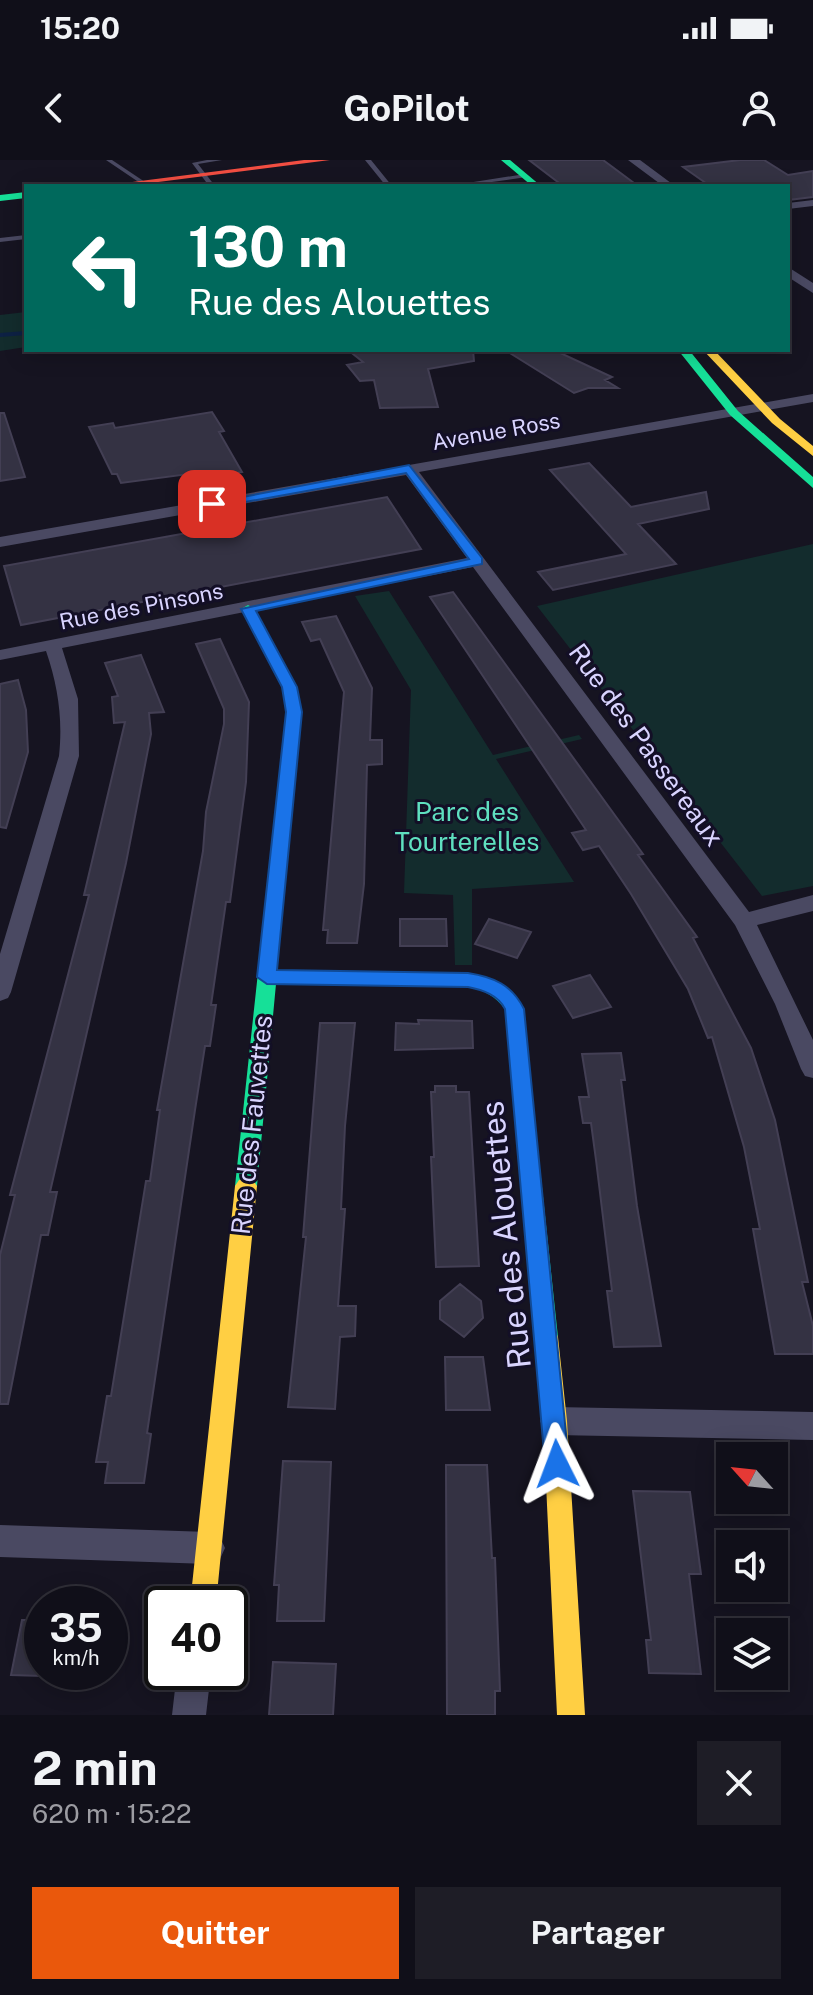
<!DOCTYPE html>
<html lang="fr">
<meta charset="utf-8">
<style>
body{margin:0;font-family:"Public Sans",sans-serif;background:#1e1d26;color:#f1f3f6;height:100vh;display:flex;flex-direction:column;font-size:30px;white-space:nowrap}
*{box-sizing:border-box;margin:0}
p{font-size:26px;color:#9c9ca2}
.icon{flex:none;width:44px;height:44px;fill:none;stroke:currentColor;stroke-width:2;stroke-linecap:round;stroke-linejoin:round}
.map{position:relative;height:1555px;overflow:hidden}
.drawer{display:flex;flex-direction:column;background:#100f19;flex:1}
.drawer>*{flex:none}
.banner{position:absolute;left:24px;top:24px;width:766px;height:168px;border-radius:0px;box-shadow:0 4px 20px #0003,0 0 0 2px #302f38;background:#00695c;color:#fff;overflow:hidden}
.needle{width:52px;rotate:297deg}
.tools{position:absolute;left:716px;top:1282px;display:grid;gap:16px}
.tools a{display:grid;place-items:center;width:72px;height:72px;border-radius:0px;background:#100f19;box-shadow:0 4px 20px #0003,0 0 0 2px #302f38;font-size:40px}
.speed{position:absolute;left:24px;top:1426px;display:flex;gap:16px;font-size:40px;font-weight:700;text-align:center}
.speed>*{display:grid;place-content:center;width:104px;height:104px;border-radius:50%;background:#100f19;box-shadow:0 4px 20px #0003,0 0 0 2px #302f38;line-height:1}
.speed small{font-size:20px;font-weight:400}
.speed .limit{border:4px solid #111;border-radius:12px;background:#fff;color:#111}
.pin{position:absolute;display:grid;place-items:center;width:68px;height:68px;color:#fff;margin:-34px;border-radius:16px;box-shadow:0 4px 12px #0006}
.me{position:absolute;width:88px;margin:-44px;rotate:357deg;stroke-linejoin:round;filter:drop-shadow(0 0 6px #0008)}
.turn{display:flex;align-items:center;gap:28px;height:168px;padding:0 32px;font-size:36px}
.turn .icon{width:104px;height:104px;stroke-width:2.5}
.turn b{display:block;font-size:56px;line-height:68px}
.round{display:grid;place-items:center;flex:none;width:84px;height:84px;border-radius:0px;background:#1e1d26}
.headline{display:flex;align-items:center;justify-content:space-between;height:136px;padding:0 32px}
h1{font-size:48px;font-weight:700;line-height:60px}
.primary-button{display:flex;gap:16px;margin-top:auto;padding:16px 32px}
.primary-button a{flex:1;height:92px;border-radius:0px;background:#ea580c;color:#fff;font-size:32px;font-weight:700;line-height:92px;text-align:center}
.primary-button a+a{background:#1e1d26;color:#f1f3f6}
.status{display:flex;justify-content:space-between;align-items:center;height:56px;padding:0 40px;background:#100f19;direction:ltr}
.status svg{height:22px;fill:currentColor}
header{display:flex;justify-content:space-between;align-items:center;height:104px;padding:0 32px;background:#100f19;font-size:36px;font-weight:700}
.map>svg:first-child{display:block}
.green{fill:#132c2d}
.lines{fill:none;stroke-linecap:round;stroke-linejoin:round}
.stream{stroke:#0d2144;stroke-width:4}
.building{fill:#343243;stroke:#433f54;stroke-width:2}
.lane{fill:#4a4962;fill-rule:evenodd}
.street{fill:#4a4962;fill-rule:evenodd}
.fast{fill:#16e098;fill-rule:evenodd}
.slow{fill:#ffcf43;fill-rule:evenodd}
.jam{fill:#f24e42;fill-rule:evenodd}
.route{fill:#1a73e8;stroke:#114b97;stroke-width:2}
.labels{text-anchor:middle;stroke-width:6;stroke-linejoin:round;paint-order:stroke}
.far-street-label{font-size:22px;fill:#d9d4ff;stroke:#130f26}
.street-label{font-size:26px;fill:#d9d4ff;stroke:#130f26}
.park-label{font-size:26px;fill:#5fe0c0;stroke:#130f26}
.near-street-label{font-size:32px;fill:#d9d4ff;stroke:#130f26}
</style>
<div class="status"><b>15:20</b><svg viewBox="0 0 49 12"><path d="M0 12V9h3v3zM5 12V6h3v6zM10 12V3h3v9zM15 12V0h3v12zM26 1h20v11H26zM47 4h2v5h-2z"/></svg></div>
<header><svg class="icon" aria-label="back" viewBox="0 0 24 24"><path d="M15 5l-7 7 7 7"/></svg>GoPilot<svg class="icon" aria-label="person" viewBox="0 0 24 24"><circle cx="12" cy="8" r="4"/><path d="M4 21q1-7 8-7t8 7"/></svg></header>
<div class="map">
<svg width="813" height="1555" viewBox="0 0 813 1555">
<rect width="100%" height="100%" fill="#161421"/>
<!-- green -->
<path class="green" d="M26,152v35l-26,4v-36z
M813,384v342l-51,10 -225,-290z
M389,431l104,164 86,-20 3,4 -86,20 78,123 -102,7v76h-17l-2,-70 -49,-2 7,-203 -56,-94z"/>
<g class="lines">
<!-- stream -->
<path class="stream" d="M0,175l26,-2"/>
</g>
<!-- building -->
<path class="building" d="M529,0h74l35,26h-75z
M740,0h24l24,15 25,-4v26l-25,3v-14h-78l-27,-19z
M348,190h125l1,11 -46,8 10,38 -58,1 -6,-28 -14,1 -13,-16 16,-3z
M505,190h49l58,27 -7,3 13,8h-30l-14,5z
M212,252l12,19 -5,1 23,40 -28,5 -3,-6 -90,12 -4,-9h-5l-23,-47 24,-4 2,5z
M0,253h4l21,64 -25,4z
M589,303l42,44 75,-15 3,17 -71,15 38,40 -123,26 -15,-18 88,-18 -76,-84z
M387,337l34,52 -400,76 -17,-59z
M453,432l190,262 -5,1 59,82 -4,1 58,110 24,72 33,162h-6l11,44v28h-38l-22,-125h7l-16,-82 -32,-110 -4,1 -20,-49 -57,-95 -32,-48 -16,4 -11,-17 14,-3 -156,-233z
M336,456l36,72 -2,52h12v24l-15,1 -3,119 -7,59h-30l1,-13h-5l21,-238 -24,-53 -9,2 -9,-19z
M220,479l29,63 -3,80 -16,120h-4l-15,103h5l-6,41h-5l-10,64 -48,323 4,1 -7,49h-39l3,-21h-12l11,-66h4l35,-215h4l10,-71h-3l46,-259 3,-39 18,-88v-15l-28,-65z
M141,495l23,57 -15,1 2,21 -25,129 -76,329h7l-9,43h-7l-33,169h-8v-149l15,-60h-5l79,-300h-5l41,-173 -11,1 -2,-26 6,-1 -13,-33z
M18,520l8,30 2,42 -22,76 -6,-1v-143z
M400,759h46l1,27h-47z
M489,759l42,13 -14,26 -42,-14z
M590,815l21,32 -38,11 -20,-32z
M418,860l54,1 1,27 -78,2 1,-27 23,1z
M320,863h35l-10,103 -4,83h4l-7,97h18l-1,30 -15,1 -5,72 -47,-2 18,-170h-3z
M621,893l4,27h-4l16,126 24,140 -47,1 -7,-56h5l-16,-131 -5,-37h-8l-4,-26h10l-7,-43z
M435,926h21v6h13l10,174 -43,1 -5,-110h3l-3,-65h4z
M460,1124l21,17 2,17 -19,19 -24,-18v-18z
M445,1197h38l7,53h-44z
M283,1301l48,1 -7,159h-47l2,-36h-5z
M446,1305h41l5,93h3l5,133h-5v24h-48z
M633,1331l57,1 11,82h-12l12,100 -52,-1 -3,-33h5z
M22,1460h20v56l-31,-1z
M273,1502l63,2 -3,51h-64z"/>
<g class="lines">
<!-- lane -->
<path class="lane" d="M106,0h6l33,22 -5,1z
M207,0h15l-24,4 17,22h-6l-17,-23z
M365,0h6l21,26h-6z
M525,14l2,3 -64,9h-15z
M26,75v4l-26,3v-4z"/>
<!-- street -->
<path class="street" d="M628,0h12l35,26h-12z
M813,40v6l-25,3v-6z
M788,107l25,16v10l-25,-16z
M813,234v8l-394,70 330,440 64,-17v16l-56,14 56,115v38l-8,-2 -4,-7 -26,-65 -40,-79 -262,-358 -411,81 16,51 1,57 -68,236 -3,6 -8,3v-47l59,-198c4,-37 -1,-70 -13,-105l-46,9v-10l467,-92 -61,-83 -406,72v-10z
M555,1247l258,5v28l-258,-5 -10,-4 -5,-10 5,-10z
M0,1365l209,7 11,5 5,11 -5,11 -11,5 -209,-7z
M177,1512h34l-5,43h-34z"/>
<!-- fast -->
<path class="fast" d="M501,0h9l31,26h-9z
M26,32v6l-26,3v-6z
M678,190h11l49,61 75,66v11l-83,-73z
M248,445l7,4 41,78 6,25 -25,258 191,3c25,5 43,13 55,36l35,328 -3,7 -8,4 -8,-4 -3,-7 -31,-328c-10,-13 -21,-19 -37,-22l-192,-3 -19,202 -4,6 -7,3 -7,-3 -4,-6 51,-474 -4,-25 -41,-78z"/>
<!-- slow -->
<path class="slow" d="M703,190h11l66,69 33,27v10l-41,-33z
M246,1017l7,3 4,6 -41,418h-26l45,-418 4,-6z
M547,1166l8,4 3,7 9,84 18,294h-28l-14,-294 -7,-84 3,-7z"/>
<!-- jam -->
<path class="jam" d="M304,0h26l-203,26h-26z"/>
</g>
<!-- route -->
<path class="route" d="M409,305l73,93v6l-226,47 41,76 5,25 -25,258 191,3c26,4 44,12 56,36l45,455 -3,8 -9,4 -9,-4 -3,-8 -40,-455c-7,-14 -22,-19 -37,-22l-201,-3 -10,-7 29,-265 -4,-25 -41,-78 228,-50 -63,-86 -194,35 -6,-4z"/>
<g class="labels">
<!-- far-street labels -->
<g class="far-street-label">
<text transform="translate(496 271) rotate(-10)" y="8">Avenue Ross</text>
<text transform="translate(141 446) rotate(-11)" y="8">Rue des Pinsons</text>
</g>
<!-- street labels -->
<g class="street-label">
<text transform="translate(646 585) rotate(54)" y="9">Rue des Passereaux</text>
<text transform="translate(252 965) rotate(-84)" y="9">Rue des Fauvettes</text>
</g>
<!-- park labels -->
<g class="park-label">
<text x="467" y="661">Parc des<tspan x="467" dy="30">Tourterelles</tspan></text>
</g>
<!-- near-street labels -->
<g class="near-street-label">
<text transform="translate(506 1075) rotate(-96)" y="11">Rue des Alouettes</text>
</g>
</g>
</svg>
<div class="tools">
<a><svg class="needle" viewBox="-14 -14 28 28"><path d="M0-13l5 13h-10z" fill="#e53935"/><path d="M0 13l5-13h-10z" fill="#9c9ca2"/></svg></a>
<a><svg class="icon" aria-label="sound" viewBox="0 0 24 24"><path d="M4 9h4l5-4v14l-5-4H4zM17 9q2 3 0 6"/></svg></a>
<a><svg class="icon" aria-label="layers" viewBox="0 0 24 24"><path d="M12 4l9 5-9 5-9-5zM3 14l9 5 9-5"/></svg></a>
</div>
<div class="speed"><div>35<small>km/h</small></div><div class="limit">40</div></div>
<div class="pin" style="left:212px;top:344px;background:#d93025"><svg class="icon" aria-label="arrive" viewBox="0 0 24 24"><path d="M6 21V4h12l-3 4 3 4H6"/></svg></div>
<svg class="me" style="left:557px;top:1304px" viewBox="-20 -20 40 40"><path d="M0-17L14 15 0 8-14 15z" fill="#1a73e8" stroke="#fff" stroke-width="4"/></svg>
<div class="banner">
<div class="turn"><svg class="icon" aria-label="left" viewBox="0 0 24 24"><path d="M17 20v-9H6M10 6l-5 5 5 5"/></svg><div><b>130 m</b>Rue des Alouettes</div></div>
</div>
</div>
<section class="drawer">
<div class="headline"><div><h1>2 min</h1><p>620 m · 15:22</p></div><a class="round"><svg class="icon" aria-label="close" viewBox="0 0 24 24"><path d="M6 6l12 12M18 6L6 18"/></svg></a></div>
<div class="primary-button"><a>Quitter</a><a>Partager</a></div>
</section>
